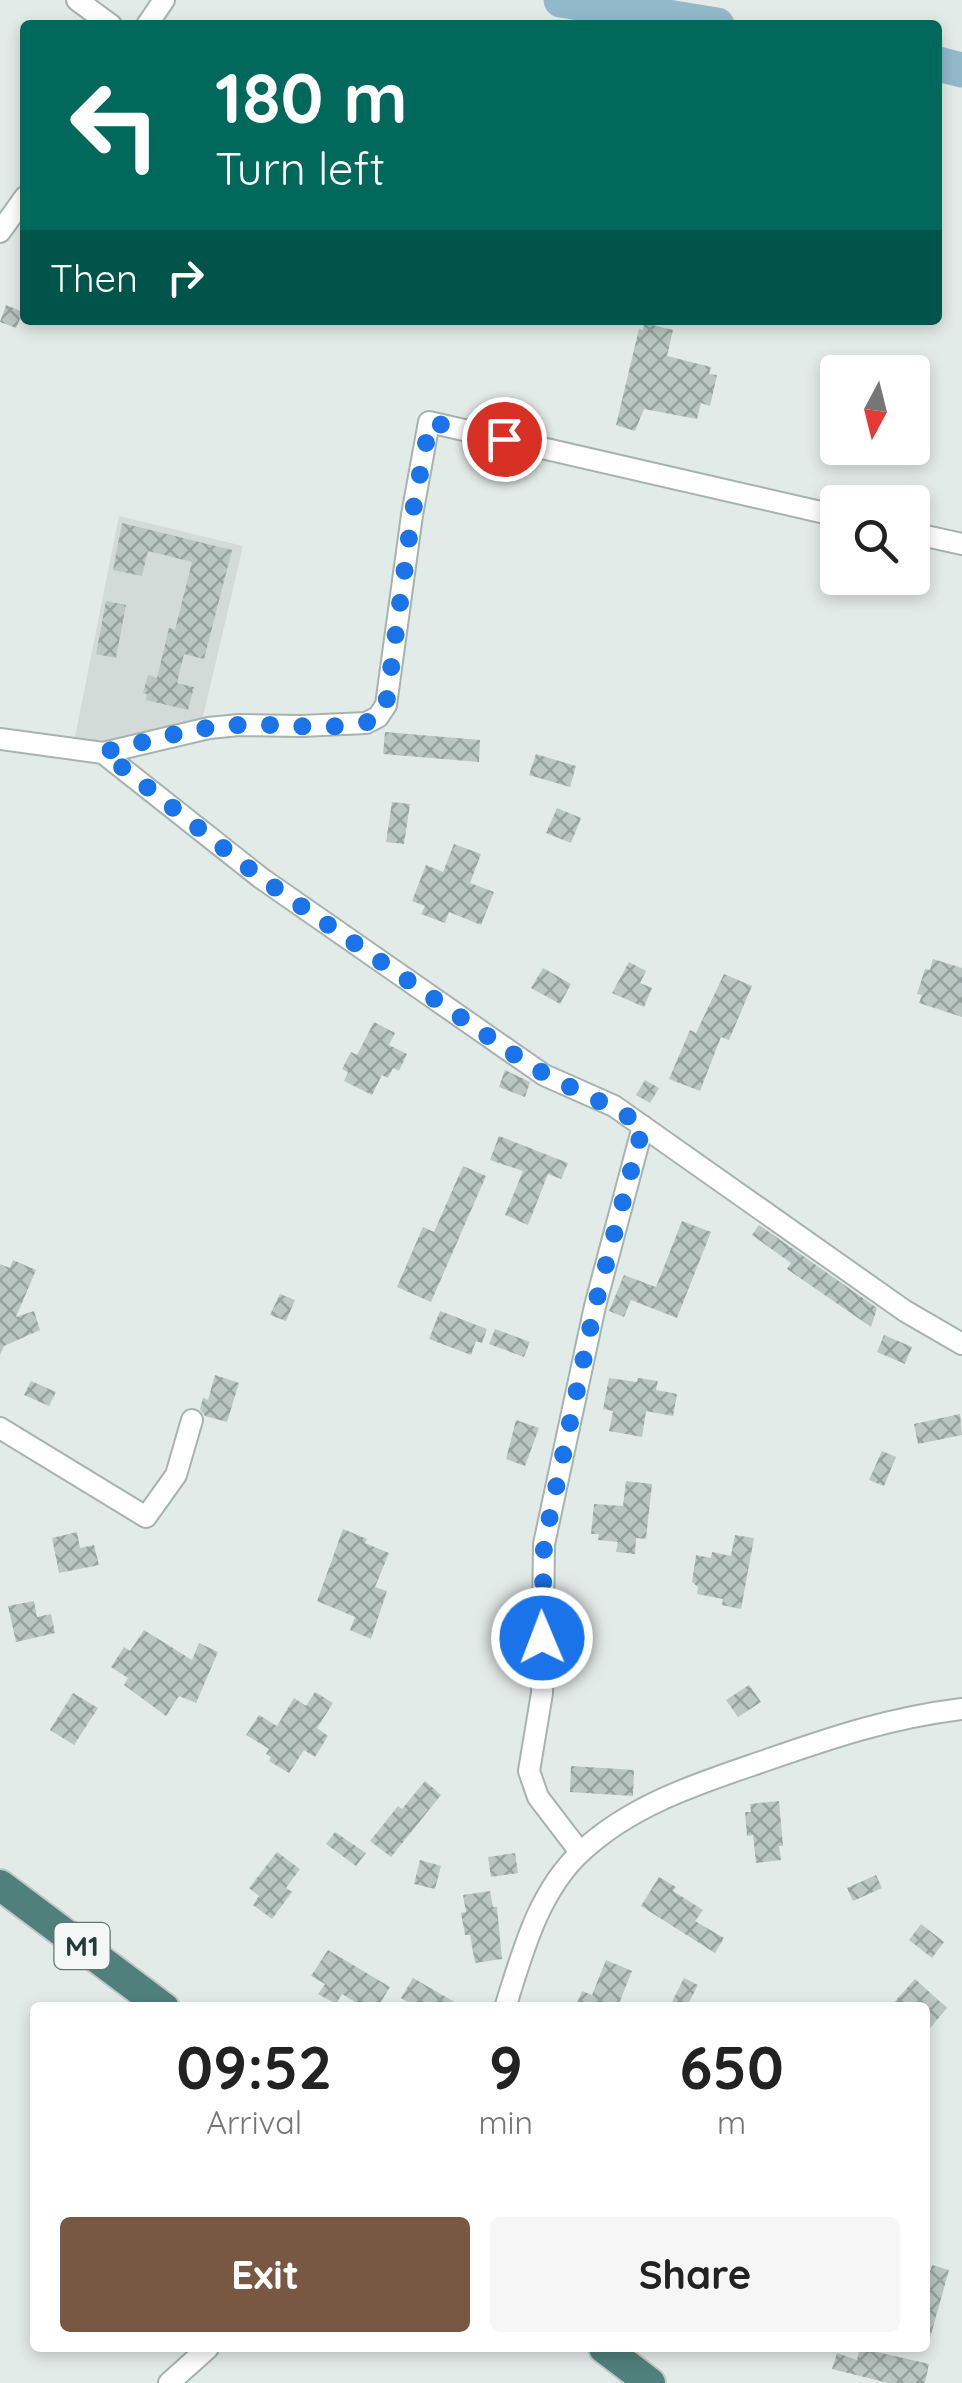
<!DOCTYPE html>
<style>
body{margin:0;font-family:Quicksand,sans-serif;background:#f6f6f6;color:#222;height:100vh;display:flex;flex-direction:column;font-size:38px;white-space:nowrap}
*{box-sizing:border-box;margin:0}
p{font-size:32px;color:#767676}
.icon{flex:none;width:55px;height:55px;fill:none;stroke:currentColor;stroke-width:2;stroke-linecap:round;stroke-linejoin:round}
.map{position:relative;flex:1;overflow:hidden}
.side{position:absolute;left:30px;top:2002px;width:900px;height:350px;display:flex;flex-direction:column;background:#fff;border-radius:10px;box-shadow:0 5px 15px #0003}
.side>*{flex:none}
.hud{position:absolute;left:20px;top:20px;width:922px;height:305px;border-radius:10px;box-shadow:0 5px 15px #0003;background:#00695c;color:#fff;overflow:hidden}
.needle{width:65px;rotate:187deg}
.buttons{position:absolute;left:820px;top:355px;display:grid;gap:20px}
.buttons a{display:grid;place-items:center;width:110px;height:110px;border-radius:10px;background:#fff;box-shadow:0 5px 15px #0003;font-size:50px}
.pin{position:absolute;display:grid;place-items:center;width:85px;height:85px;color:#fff;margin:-42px;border:5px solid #fff;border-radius:50%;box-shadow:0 2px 10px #0007}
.me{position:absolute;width:110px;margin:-55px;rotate:359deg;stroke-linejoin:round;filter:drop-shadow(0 0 8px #0008)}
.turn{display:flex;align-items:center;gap:35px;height:210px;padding:0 30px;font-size:45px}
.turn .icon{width:130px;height:130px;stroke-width:2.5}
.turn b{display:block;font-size:70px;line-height:85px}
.then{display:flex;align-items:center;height:95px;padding:0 30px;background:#0003;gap:20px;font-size:38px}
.eta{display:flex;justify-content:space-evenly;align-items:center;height:170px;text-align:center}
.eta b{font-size:60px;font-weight:800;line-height:70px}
.primary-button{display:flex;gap:20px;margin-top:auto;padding:20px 30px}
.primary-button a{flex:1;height:115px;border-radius:10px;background:#785842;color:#fff;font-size:40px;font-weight:800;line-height:115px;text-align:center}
.primary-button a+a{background:#f6f6f6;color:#222}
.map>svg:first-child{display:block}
.built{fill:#d2dbd8}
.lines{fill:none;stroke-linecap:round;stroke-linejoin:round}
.river{stroke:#92b9ca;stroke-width:35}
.building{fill:url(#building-cross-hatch)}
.minor-casing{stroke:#a6b3b0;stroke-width:24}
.trunk-casing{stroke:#c2c8c7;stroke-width:34}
.minor{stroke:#fff;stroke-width:20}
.trunk{stroke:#50807c;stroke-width:30}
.route{stroke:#1a73e8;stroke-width:18;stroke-dasharray:0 32.4}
.labels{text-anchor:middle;stroke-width:10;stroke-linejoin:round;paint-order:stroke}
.shield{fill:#f3f8f7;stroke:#637471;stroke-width:2.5}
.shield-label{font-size:28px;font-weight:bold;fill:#253b38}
</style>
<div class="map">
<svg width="962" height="2383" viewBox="0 0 962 2383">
<defs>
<pattern id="building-cross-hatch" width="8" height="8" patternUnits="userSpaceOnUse" patternTransform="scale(2.5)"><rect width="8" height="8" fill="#b9c6c2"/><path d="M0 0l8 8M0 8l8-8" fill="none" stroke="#96a29f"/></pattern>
</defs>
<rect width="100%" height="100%" fill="#e3ebe9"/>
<!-- built -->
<path class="built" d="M119,516l124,30 -41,175 -85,23 -42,-7z"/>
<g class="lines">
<!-- river -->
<path class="river" d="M561,0l156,25
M938,64l24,6"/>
</g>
<!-- building -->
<path class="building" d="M6,305l17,7 -7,16 -16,-6z
M644,323l29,7 -6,26 44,11 -2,7 8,1 -7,31 -9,-3 -4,16 -53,-10 -9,22 -19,-6 23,-96 4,1z
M122,523l110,27 -28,109 -20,-5 -7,29 17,4 -6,23 -42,-10 1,-6 -4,-1 5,-18 9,3 12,-50 6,2 17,-68 -44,-11 -6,25 -29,-6z
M106,601l20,4 -10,53 -20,-4z
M385,732l95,8 -1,22 -96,-8z
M536,754l40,12 -6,21 -41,-12z
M392,802l18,2 -6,40 -18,-2z
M557,808l24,10 -10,25 -25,-10z
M454,844l27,10 -11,29 24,9 -13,33 -32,-13 -4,11 -24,-9 4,-8 -13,-5 14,-36 17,7z
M933,959l29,9v49l-43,-14 3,-8 -5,-1 8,-25 5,1z
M629,962l17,9 -6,12 12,5 -8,19 -32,-14z
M543,968l28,16 -11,20 -29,-16z
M724,974l28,12 -23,54 -8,-3 -21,54 -31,-12 21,-49 6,3z
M374,1022l21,11 -6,12 18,9 -8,17 -6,-3 -5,10 -6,-3 -10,20 -28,-14 4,-9 -6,-3 9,-17 6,3z
M505,1070l25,12 -5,15 -26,-10z
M645,1080l14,8 -9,15 -14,-8z
M499,1136l69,27 -7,16 -13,-5 -20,51 -23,-10 18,-44 -33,-11z
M463,1166l23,10 -55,126 -34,-15 26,-60 11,5z
M682,1221l29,11 -34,86 -46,-18 -7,17 -15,-6 15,-36 32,12z
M759,1225l118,83 -6,19 -84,-58 4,-6 -39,-28z
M13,1260l23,10 -20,47 18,-6 6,19 -36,16 -4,9v-91l10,4z
M280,1294l15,6 -9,21 -16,-6z
M440,1311l47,18 -5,14 -6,-2 -5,14 -42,-16z
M495,1329l35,13 -6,15 -35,-13z
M884,1335l28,12 -7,17 -28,-12z
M215,1375l24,8 -12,39 -22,-6 -5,-7 3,-11 5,2z
M609,1378l28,4 1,-4 20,3 -2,9 21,4 -4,22 -27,-5 -4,26 -33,-6 4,-20 -10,-2z
M31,1381l25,11 -7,14 -25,-11z
M960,1414l2,21 -44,9 -4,-20z
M516,1420l23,8 -14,38 -19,-7z
M882,1451l14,6 -12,29 -15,-6z
M626,1481l26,3 -6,55 -10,-1 -1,16 -19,-2 2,-10 -20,-2 1,-6h-8l3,-30 29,2z
M343,1529l24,10 -2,4 24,10 -14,34 12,4 -16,48 -21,-9 5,-13 -38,-16z
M77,1532l3,16 14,-3 5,20 -40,8 -7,-35z
M735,1535l19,3 -13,71 -19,-4 1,-6 -26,-5 1,-7 -6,-5 4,-27 15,3 1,-6 19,4z
M34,1601l3,16 14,-3 4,19 -39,9 -8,-36z
M144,1630l48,30 7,-17 19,9 -22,51 -17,-7 -13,20 -42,-31 4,-7 -17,-11 13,-20 6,4z
M749,1685l12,17 -23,15 -12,-17z
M315,1692l18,11 -16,25 11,8 -13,21 -11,-7 -15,23 -20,-12 2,-4 -5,-3 3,-5 -23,-14 13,-20 18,11 17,-28 12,8z
M73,1693l25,15 -24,37 -24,-15z
M571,1766l63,4 -1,26 -63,-4z
M425,1781l16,14 -50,62 -21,-16 28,-35 4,3z
M779,1801l4,45h-4l2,14 -25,3 -3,-28 -6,1 -2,-24h6l-1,-8z
M335,1832l31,21 -10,13 -30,-22z
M277,1852l23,17 -14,19 6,4 -20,27 -19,-14 6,-9 -10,-8z
M515,1853l3,20 -27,4 -3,-20z
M420,1860l21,6 -6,23 -21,-5z
M876,1875l6,13 -29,13 -6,-13z
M659,1877l17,10 -3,4 30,19 -8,11 29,17 -9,15 -74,-47z
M490,1891l3,16h4l5,52 -27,4 -5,-28h-5l-4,-22 5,-1 -3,-17z
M921,1924l23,18 -12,16 -23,-18z
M328,1950l62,37 -13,21h-12l-23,-14 -6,10 -18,-10 7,-10 -14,-8z
M606,1960l26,11 -14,35 3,2h-46l7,-17 10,4z
M413,1978l52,30h-48l-16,-10z
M684,1978l14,7 -12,23h-17z
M915,1979l32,29 -22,26v-26h-36z
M932,2265l17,5 -19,68 -5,-1v-47z
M860,2348l69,16 -4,19h-37l-56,-14 5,-16 20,7z"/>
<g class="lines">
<!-- minor casing -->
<g class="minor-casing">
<path id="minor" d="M77,0l34,25
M147,25l17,-25
M0,232l25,-35
M912,533l50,11
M0,739l103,14 106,-25 30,-3 62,1 65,-3 12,-6 8,-12 26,-190 17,-93 409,94
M103,753l158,125 283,197 70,31 291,205 57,33
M0,1428l146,89 30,-42 16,-55
M580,1852l-42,-55 -9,-26 13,-78 2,-149 51,-238 48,-180
M505,2008c17,-54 33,-116 76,-156 51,-48 119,-69 183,-91 69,-24 125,-43 198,-52
M169,2383l39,-35"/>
</g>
<!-- trunk casing -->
<g class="trunk-casing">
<path id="trunk" d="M0,1885l164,123
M604,2348l46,35"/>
</g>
<!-- minor -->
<use href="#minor" class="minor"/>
<!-- trunk -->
<use href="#trunk" class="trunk"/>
</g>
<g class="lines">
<!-- route -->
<path class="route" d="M504,439l-74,-17 -18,94 -26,189c-6,10 -11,16 -23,18 -41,8 -83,0 -124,2 -45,1 -92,17 -136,27l158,126 258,180c39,27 84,41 124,68l-48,180 -51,238 -2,94"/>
</g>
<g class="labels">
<!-- shield labels -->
<rect class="shield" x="54.5" y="1923" width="55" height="46" rx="8"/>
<g class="shield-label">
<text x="82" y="1956">M1</text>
</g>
</g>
</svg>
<div class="buttons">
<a><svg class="needle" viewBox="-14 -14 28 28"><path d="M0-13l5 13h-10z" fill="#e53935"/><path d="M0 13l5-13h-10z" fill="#767676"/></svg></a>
<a><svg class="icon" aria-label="search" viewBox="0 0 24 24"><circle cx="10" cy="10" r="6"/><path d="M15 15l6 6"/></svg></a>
</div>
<div class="pin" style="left:504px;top:439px;background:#d93025"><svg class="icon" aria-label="arrive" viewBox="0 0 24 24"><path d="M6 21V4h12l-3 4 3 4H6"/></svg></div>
<svg class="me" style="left:542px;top:1638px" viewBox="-20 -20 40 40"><circle r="17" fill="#1a73e8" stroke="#fff" stroke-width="3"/><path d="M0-11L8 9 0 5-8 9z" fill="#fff"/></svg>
<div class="hud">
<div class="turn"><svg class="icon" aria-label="left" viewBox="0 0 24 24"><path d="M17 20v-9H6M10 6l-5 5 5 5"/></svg><div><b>180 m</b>Turn left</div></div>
<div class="then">Then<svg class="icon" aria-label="right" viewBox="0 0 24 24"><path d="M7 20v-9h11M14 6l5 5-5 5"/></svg></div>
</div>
<section class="side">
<div class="eta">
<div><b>09:52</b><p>Arrival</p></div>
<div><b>9</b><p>min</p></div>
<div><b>650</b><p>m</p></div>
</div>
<div class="primary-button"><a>Exit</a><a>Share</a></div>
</section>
</div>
